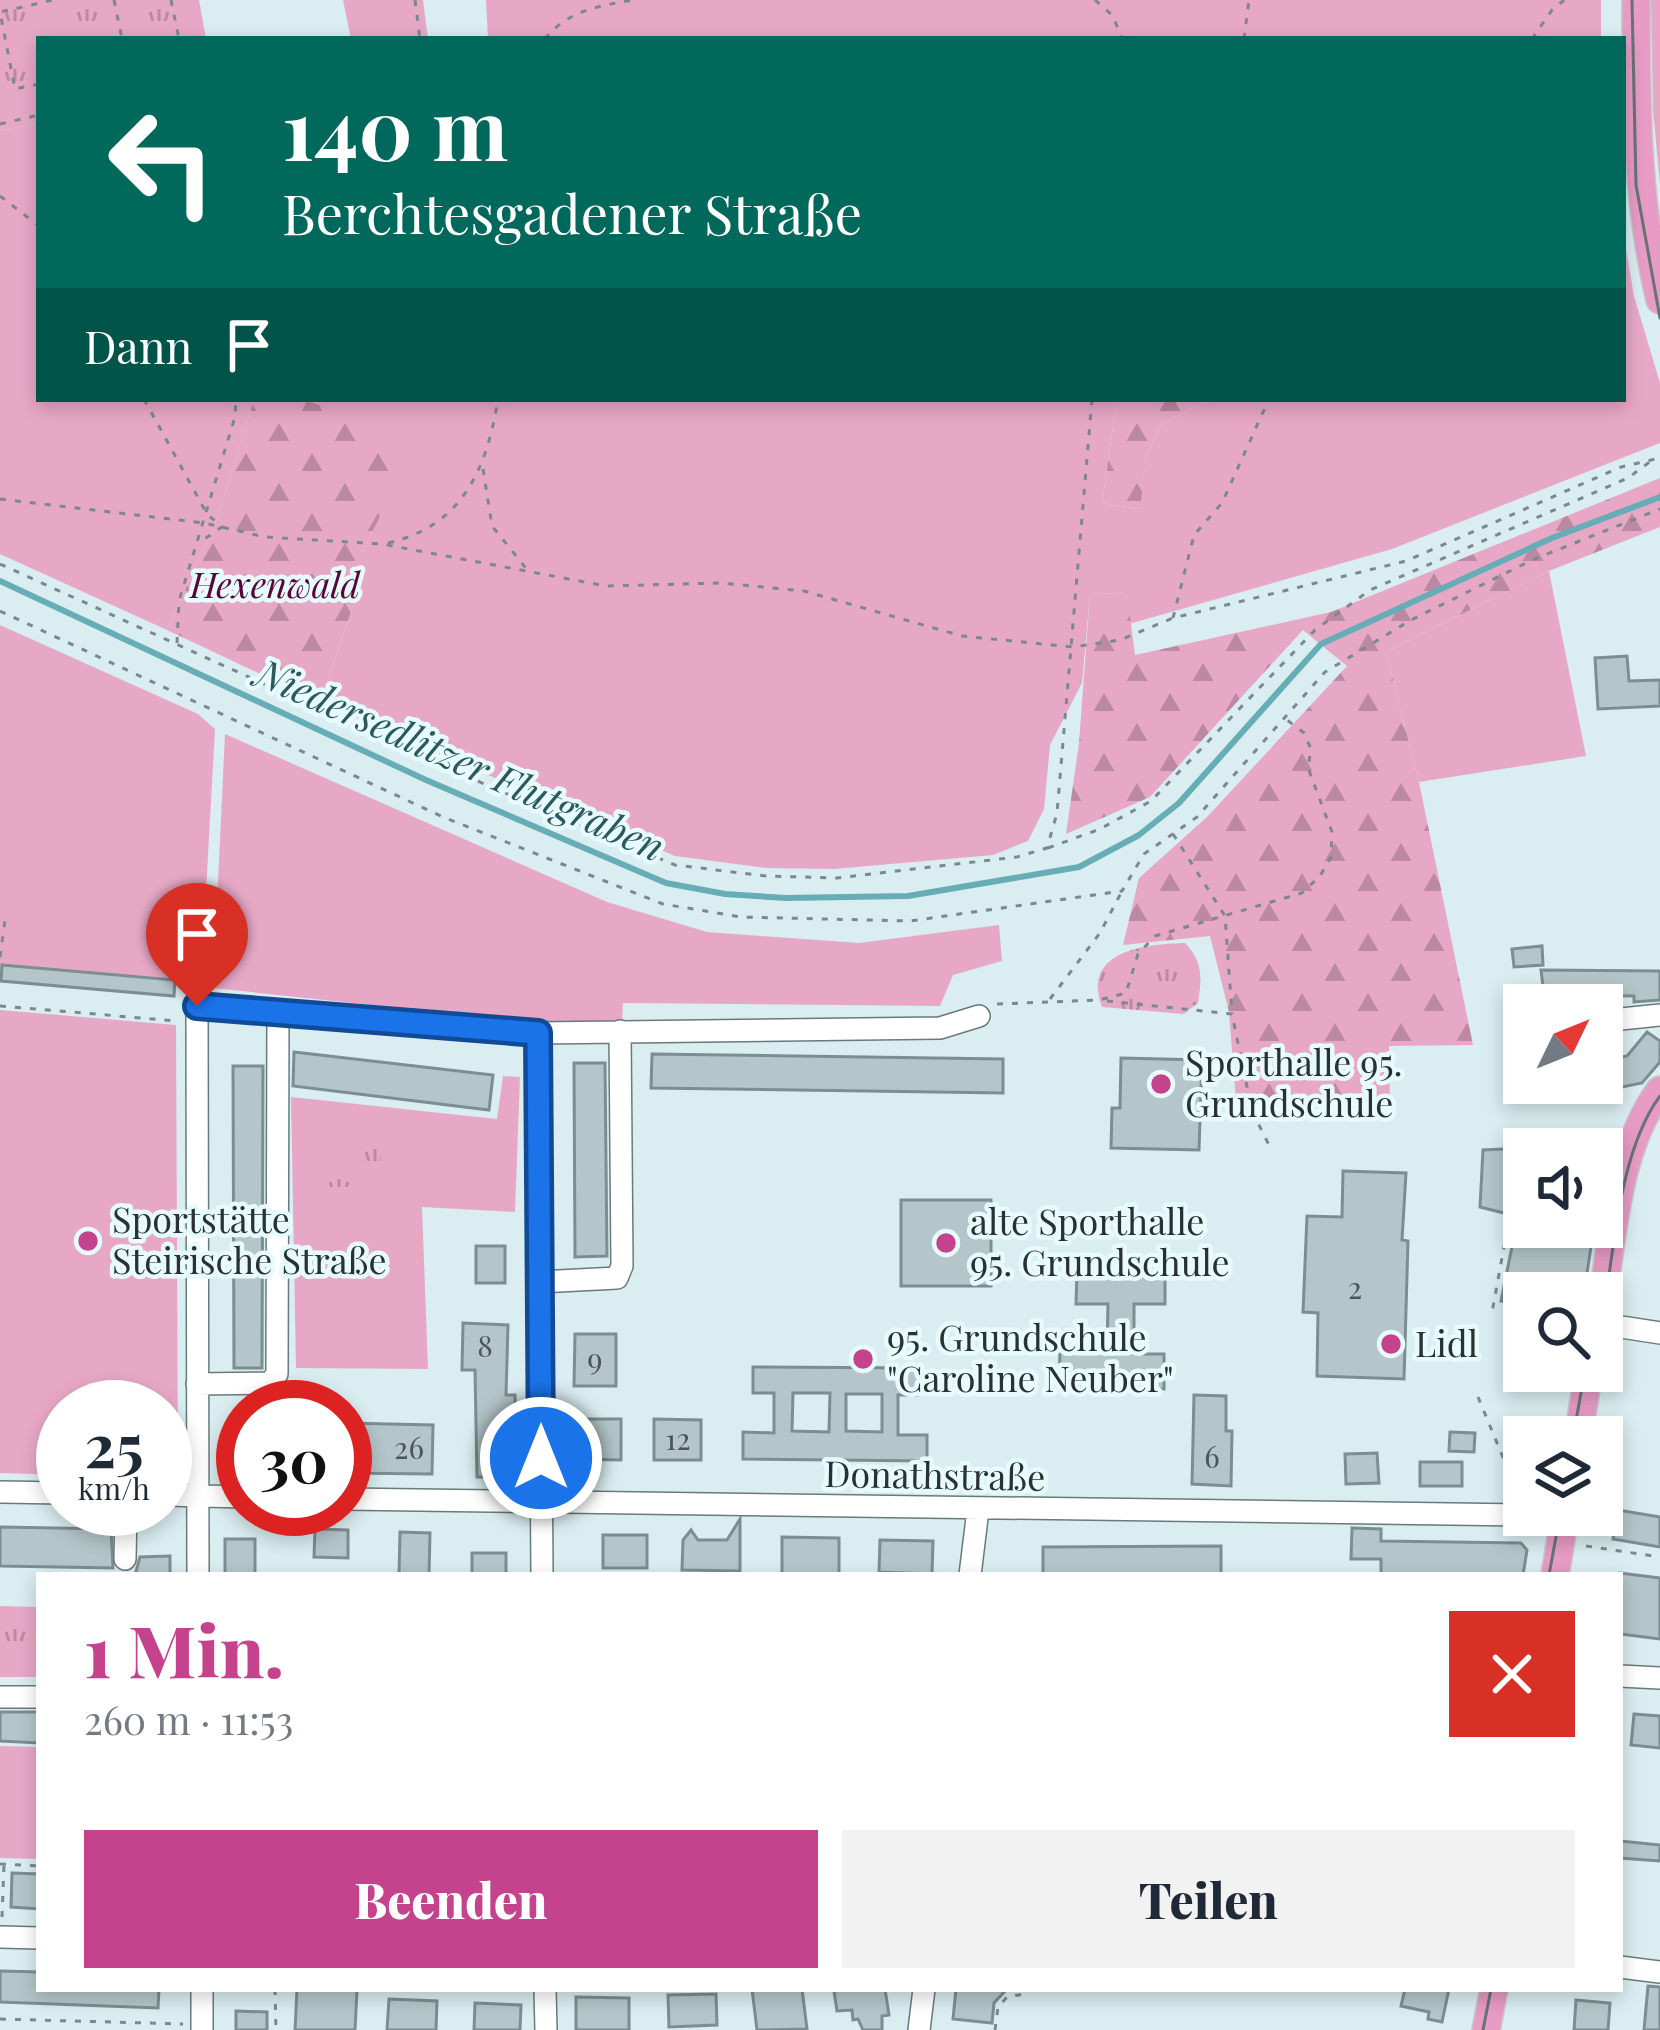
<!DOCTYPE html>
<html lang="de">
<meta charset="utf-8">
<style>
body{margin:0;font-family:"Playfair Display",serif;background:#f2f2f3;color:#1f2937;height:100vh;display:flex;flex-direction:column;font-size:45px;white-space:nowrap}
*{box-sizing:border-box;margin:0}
p{font-size:39px;color:#747a83}
.icon{flex:none;width:66px;height:66px;fill:none;stroke:currentColor;stroke-width:2;stroke-linecap:round;stroke-linejoin:round}
.map{position:relative;flex:1;overflow:hidden}
.side{position:absolute;left:36px;top:1572px;width:1587px;height:420px;display:flex;flex-direction:column;background:#fff;border-radius:0px;box-shadow:0 6px 18px #0003}
.side>*{flex:none}
.top-card{position:absolute;left:36px;top:36px;width:1590px;height:366px;border-radius:0px;box-shadow:0 6px 18px #0003;background:#00695c;color:#fff;overflow:hidden}
.needle{width:78px;rotate:47deg}
.controls{position:absolute;left:1503px;top:984px;display:grid;gap:24px}
.controls a{display:grid;place-items:center;width:120px;height:120px;border-radius:0px;background:#fff;box-shadow:0 6px 18px #0003;font-size:60px}
.speed{position:absolute;left:36px;top:1380px;display:flex;gap:24px;font-size:60px;font-weight:700;text-align:center}
.speed>*{display:grid;place-content:center;width:156px;height:156px;border-radius:50%;background:#fff;box-shadow:0 6px 18px #0003;line-height:1}
.speed small{font-size:30px;font-weight:400}
.speed .limit{border:18px solid #d22;background:#fff;color:#111}
.pin{position:absolute;display:grid;place-items:center;width:102px;height:102px;color:#fff;margin:-123px -51px;border-radius:50% 50% 50% 0;rotate:-45deg;box-shadow:0 0 12px #0007}
.pin .icon{rotate:45deg}
.me{position:absolute;width:132px;margin:-66px;rotate:0deg;stroke-linejoin:round;filter:drop-shadow(0 0 9px #0008)}
.turn{display:flex;align-items:center;gap:42px;height:252px;padding:0 48px;font-size:54px}
.turn .icon{width:156px;height:156px;stroke-width:2.5}
.turn b{display:block;font-size:84px;line-height:102px}
.then{display:flex;align-items:center;height:114px;padding:0 48px;background:#0003;gap:24px;font-size:45px}
.round{display:grid;place-items:center;flex:none;width:126px;height:126px;border-radius:0px;background:#f2f2f3}
.headline{display:flex;align-items:center;justify-content:space-between;height:204px;padding:0 48px}
h1{font-size:72px;font-weight:800;line-height:90px;color:#c4438c}
.primary-button{display:flex;gap:24px;margin-top:auto;padding:24px 48px}
.primary-button a{flex:1;height:138px;border-radius:0px;background:#c4438c;color:#fff;font-size:48px;font-weight:800;line-height:138px;text-align:center}
.primary-button a+a{background:#f2f2f3;color:#1f2937}
.map>svg:first-child{display:block}
.green{fill:#e7a8c6}
.forest{fill:url(#forest-firs)}
.park{fill:url(#park-tufts)}
.lines{fill:none;stroke-linecap:round;stroke-linejoin:round}
.stream{stroke:#66adb6;stroke-width:6}
.building{fill:#b4c6c9;stroke:#7c8e90;stroke-width:3;fill-rule:evenodd}
.minor-casing{stroke:#697a7d;stroke-width:24}
.major-casing{stroke:#c8c9ca;stroke-width:30}
.path{stroke:#7c898b;stroke-width:3;stroke-dasharray:6 9;stroke-linecap:butt}
.minor{stroke:#fff;stroke-width:21}
.major{stroke:#e79bc5;stroke-width:27}
.tram{stroke:#687375;stroke-width:3}
.route-casing{stroke:#114b97;stroke-width:30}
.route{stroke:#1a73e8;stroke-width:21}
.poi-dot{fill:#c4438c;stroke:#e7fbfd;stroke-width:4.5}
.labels{text-anchor:middle;stroke-width:9;stroke-linejoin:round;paint-order:stroke}
.number-label{font-size:30px;fill:#4c5658}
.park-label{font-size:36px;font-style:italic;fill:#580339;stroke:#e7fbfd}
.poi-label{font-size:36px;fill:#2a3132;stroke:#e7fbfd;text-anchor:start}
.street-label{font-size:36px;fill:#2a3132;stroke:#e7fbfd}
.water-label{font-size:39px;font-style:italic;fill:#2b585d;stroke:#e7fbfd}
</style>
<div class="map">
<svg width="1660" height="2030" viewBox="0 0 1660 2030">
<defs>
<pattern id="forest-firs" width="22" height="20" patternUnits="userSpaceOnUse" patternTransform="scale(3)"><rect width="22" height="20" fill="#e7a8c6"/><path d="M5 1l3.5 6h-7zM16 11l3.5 6h-7z" fill="#bb89a1"/></pattern>
<pattern id="park-tufts" width="24" height="20" patternUnits="userSpaceOnUse" patternTransform="scale(3)"><rect width="24" height="20" fill="#e7a8c6"/><path d="M3 7l-1-3M5 7V3M7 7l1-3M15 17l-1-3M17 17v-4M19 17l1-3" fill="none" stroke="#bb89a1"/></pattern>
</defs>
<rect width="100%" height="100%" fill="#daedf0"/>
<!-- green -->
<path class="green" d="M343,0h80l5,39h-77z
M486,0h1115v39h-1113z
M1651,0h9v185l-7,-75z
M39,122v277h215l-37,120 -50,111 -167,-76v-423z
M1623,231l11,65 26,87v60l-268,106 -263,75 -2,-31 -37,1 -8,89 -32,62 -6,64 -16,32 -35,14 -159,14 -68,-1 -91,-12 -355,-154 43,-125v-27l19,-37 -84,-114h819l-15,104 37,6 7,-51 15,-34 50,-25h412z
M1549,571l37,185 -167,26 -33,-130z
M0,625l198,89 17,15 -14,253 -198,-17 -3,16z
M225,734l382,168 100,30 152,11 140,-18 3,36 -49,14 -13,31 -317,-3 -1,20 -74,1 -335,-36z
M0,1010l176,15 2,444 -9,8h-4v-70h-102v68l-63,-2z
M503,1076l17,1 -5,135 -93,-5 6,162 -132,-1 -5,-271 206,22z
M0,1606l39,1v70h-39z
M0,1746l39,1v112l-39,-1z"/>
<!-- forest -->
<path class="forest" d="M254,399h44l57,16 40,47 -13,51 -19,37v27l-43,125 -153,-72 50,-111z
M1117,399h94l-50,25 -15,34 -6,51 -38,-6z
M1660,478v49l-111,44 -163,81 33,130 54,263 -84,1 1,58 -153,8 -8,-100 -19,-76 -87,9 16,-67 68,-61 140,-151 -44,-36 -153,167 -84,37 13,-91 11,-149 37,-1 8,62 196,-43z"/>
<!-- park -->
<path class="park" d="M0,0h199l7,39h-167v83l-39,9z
M1185,943c18,19 17,35 13,60l-14,11 -82,-7c-21,-56 43,-63 83,-64z
M329,1143h52v18h-23v26h-29z
M0,1623l39,1v33h-39z"/>
<g class="lines">
<!-- stream -->
<path class="stream" d="M0,581l426,199 240,103 59,11 61,4 122,-2 171,-29 60,-32 40,-32 142,-159 231,-106 108,-41"/>
</g>
<!-- building -->
<path class="building" d="M1627,656l2,25 31,-1v26l-62,3 -3,-51z
M1542,946l1,19 -29,2 -2,-18z
M2,965l173,15 -1,16 -173,-15z
M1541,970l119,1v29l-26,2v-6l-90,-1z
M1647,1032l13,9v21l-18,21 -84,17 -2,-17h46v-22l25,-5z
M294,1052l199,23 -4,35 -196,-24z
M652,1054l351,5v34l-352,-5z
M1121,1058l81,2 -3,90 -88,-2 1,-40h8z
M574,1063h31l2,193 -32,1z
M233,1066h30l-1,302h-28z
M1524,1148v70l-44,-11 3,-57z
M1343,1171l63,2 -4,67 6,1 -4,138 -87,-3 1,-63 -15,-1 4,-96 35,1z
M901,1200h90v86h-90z
M1516,1227h78l-10,66h-60v13l-23,-5z
M476,1246h29v37h-29z
M1077,1271l88,1v32h-31v50h30v35l-105,-2 1,-37 47,1 1,-47h-32z
M463,1323l45,2 -2,70h9l2,82h-40l-2,-107h-13z
M575,1334h41v52h-42z
M753,1367l167,1 -1,27h-21v40h29v26l-184,-2v-27l31,1v-40h-21zM793,1393h37l-1,39 -37,-1zM846,1394h36v38l-36,-1z
M1194,1395l32,1v35h6l-1,55 -39,-2z
M574,1419h47v41l-47,-1z
M654,1419l47,1v40h-47z
M345,1423l88,2 -1,49 -87,-1z
M1450,1432l25,1 -1,19 -25,-1z
M1377,1453l2,30 -33,1 -1,-30z
M1420,1462h42v24h-42z
M1618,1510l42,7v30l-47,-8z
M740,1519v52l-58,-1 1,-30 8,-10 7,10h29z
M0,1527l111,2 2,39 -113,-2z
M1352,1528l29,1v12l140,2 6,7 -4,25h-142v-16h-30z
M315,1529l33,1v28l-34,-1z
M400,1532l30,1 -1,42h-30z
M603,1535h44v33h-44z
M782,1537l57,1v37h-57z
M225,1539h30v36h-30z
M880,1540l53,1 -1,33 -53,-2z
M1221,1546v29h-178v-28z
M472,1553h34v22h-34z
M170,1556v19h-35l5,-18z
M1620,1573l40,5v61l-40,-5z
M0,1712h39v31l-39,-2z
M1634,1714l26,2v32l-29,-3z
M1620,1841l40,4v16l-40,-3z
M12,1873l27,1v35l-28,-2z
M0,1971l39,1v17h120l-1,19 -158,-6z
M1648,1986l12,1v43h-16z
M297,1989l60,1 -2,40h-60z
M752,1989h50l5,40 -50,1z
M849,1989h36l4,26 -7,1v14h-19l-5,-11 -5,1 -1,-10 -15,1 -3,-20z
M956,1989h51l-13,14 -2,20 -39,-4z
M1405,1989h44l-7,33 -14,-3 1,-7 -28,-6z
M716,1994l1,31 -48,2 -1,-32z
M576,1997l53,1v32h-53z
M389,1999l48,2 -1,29h-49z
M1576,2000l34,3 -2,27h-34z
M475,2003l46,2 -1,25h-46z
M236,2011l31,1v18h-31z"/>
<g class="lines">
<!-- minor casing -->
<g class="minor-casing">
<path id="minor" d="M1602,1021l58,-6
M538,1033l4,542
M539,1282l78,-4 5,-12 -2,-235
M1602,1324l58,9
M197,1384l73,-1 7,-9 1,-360
M0,1492l63,1
M165,1495l78,2
M345,1499l1179,16
M125,1559l1,-50
M198,1575l-1,-569 341,27 402,-5 39,-12
M970,1575l8,-65
M1620,1676l40,2
M0,1697h39
M0,1937l39,1
M1620,1967l40,5
M202,1989v41
M545,1989l1,41
M919,2030l5,-41"/>
</g>
<!-- major casing -->
<g class="major-casing">
<path id="major" d="M1636,0c0,101 0,201 24,300
M1602,1301c12,-70 15,-152 58,-211
M1578,1437l11,-66
M1555,1575l10,-60
M1486,2030l8,-41"/>
</g>
<!-- path -->
<path class="path" d="M114,0l8,39
M171,0l8,39
M415,0l5,39
M1095,0l18,16 9,23
M545,39c22,-28 53,-33 88,-39
M1244,39l5,-39
M1532,39l20,-29 12,-10
M39,84l-24,5 -15,-77 53,-12
M0,124l39,-9
M0,196l39,30
M144,399l63,115 15,13 -22,15
M483,469l9,57 37,46
M0,499l204,24 61,14 117,7 224,42 115,-3 83,8 158,45 111,11 47,-7 53,-22 233,-57 215,-94 39,-9
M388,543c75,-17 99,-75 110,-144
M0,564l482,219 193,82 91,11 71,2 180,-21 30,-9 10,-35 35,-414
M0,611l443,206 220,87 78,13 169,4 212,-30 22,-37 53,-37 128,-145 86,-52 121,-60 128,-51
M1173,618l21,-83 28,-32 47,-104
M177,643l2,-42 56,-184 1,-18
M1173,834l52,82 7,97
M1048,848l52,-19 51,-28 164,-171 55,-40 258,-112 23,-17
M0,957l6,-44
M1050,999l50,-66 21,-40
M1107,1001l125,13 20,97 18,36
M997,1004l102,-4 27,-7 12,-39 17,-18 147,-43 18,-17 11,-19 1,-25 -24,-64 3,-19 -7,-16 -17,-13
M0,1006l177,15
M1510,1214l-17,93 31,7
M1478,1397l41,99
M1586,1546l74,11
M0,1864l39,2
M2,1917l2,-52
M275,1989l1,41
M0,2019l183,5
M995,2030l3,-23 9,-10 17,-3 -1,-5"/>
<!-- minor -->
<use href="#minor" class="minor"/>
<!-- major -->
<use href="#major" class="major"/>
<!-- tram -->
<path class="tram" d="M1632,0l4,185 24,133
M1602,1323c12,-69 16,-170 58,-227
M1573,1437l12,-66
M1549,1575l11,-60
M1483,2030l8,-41"/>
</g>
<g class="lines">
<!-- route casing -->
<g class="route-casing">
<path id="route" d="M197,1006l341,27 3,425"/>
</g>
<!-- route -->
<use href="#route" class="route"/>
</g>
<!-- markers -->
<g class="poi-dot">
<circle cx="1161" cy="1084" r="12"/>
<circle cx="88" cy="1241" r="12"/>
<circle cx="946" cy="1243" r="12"/>
<circle cx="1391" cy="1344" r="12"/>
<circle cx="863" cy="1359" r="12"/>
</g>
<g class="labels">
<!-- number labels -->
<g class="number-label">
<text x="1355" y="1299">2</text>
<text x="485" y="1357">8</text>
<text x="595" y="1370">9</text>
<text x="678" y="1450">12</text>
<text x="409" y="1459">26</text>
<text x="1212" y="1468">6</text>
</g>
<!-- park labels -->
<g class="park-label">
<text x="275" y="598">Hexenwald</text>
</g>
<!-- poi labels -->
<g class="poi-label">
<text x="1185" y="1076">Sporthalle 95.<tspan x="1185" dy="41">Grundschule</tspan></text>
<text x="112" y="1233">Sportstätte<tspan x="112" dy="41">Steirische Straße</tspan></text>
<text x="970" y="1235">alte Sporthalle<tspan x="970" dy="41">95. Grundschule</tspan></text>
<text x="887" y="1351">95. Grundschule<tspan x="887" dy="41">"Caroline Neuber"</tspan></text>
<text x="1415" y="1357">Lidl</text>
</g>
<!-- street labels -->
<g class="street-label">
<text transform="translate(935 1476) rotate(1)" y="13">Donathstraße</text>
</g>
<!-- water labels -->
<g class="water-label">
<text transform="translate(460 760) rotate(24)" y="14">Niedersedlitzer Flutgraben</text>
</g>
</g>
</svg>
<div class="controls">
<a><svg class="needle" viewBox="-14 -14 28 28"><path d="M0-13l5 13h-10z" fill="#e53935"/><path d="M0 13l5-13h-10z" fill="#747a83"/></svg></a>
<a><svg class="icon" aria-label="sound" viewBox="0 0 24 24"><path d="M4 9h4l5-4v14l-5-4H4zM17 9q2 3 0 6"/></svg></a>
<a><svg class="icon" aria-label="search" viewBox="0 0 24 24"><circle cx="10" cy="10" r="6"/><path d="M15 15l6 6"/></svg></a>
<a><svg class="icon" aria-label="layers" viewBox="0 0 24 24"><path d="M12 4l9 5-9 5-9-5zM3 14l9 5 9-5"/></svg></a>
</div>
<div class="speed"><div>25<small>km/h</small></div><div class="limit">30</div></div>
<div class="pin" style="left:197px;top:1006px;background:#d93025"><svg class="icon" aria-label="arrive" viewBox="0 0 24 24"><path d="M6 21V4h12l-3 4 3 4H6"/></svg></div>
<svg class="me" style="left:541px;top:1458px" viewBox="-20 -20 40 40"><circle r="17" fill="#1a73e8" stroke="#fff" stroke-width="3"/><path d="M0-11L8 9 0 5-8 9z" fill="#fff"/></svg>
<div class="top-card">
<div class="turn"><svg class="icon" aria-label="left" viewBox="0 0 24 24"><path d="M17 20v-9H6M10 6l-5 5 5 5"/></svg><div><b>140 m</b>Berchtesgadener Straße</div></div>
<div class="then">Dann<svg class="icon" aria-label="arrive" viewBox="0 0 24 24"><path d="M6 21V4h12l-3 4 3 4H6"/></svg></div>
</div>
<section class="side">
<div class="headline"><div><h1>1 Min.</h1><p>260 m · 11:53</p></div><a class="round" style="background:#d93025;color:#fff"><svg class="icon" aria-label="close" viewBox="0 0 24 24"><path d="M6 6l12 12M18 6L6 18"/></svg></a></div>
<div class="primary-button"><a>Beenden</a><a>Teilen</a></div>
</section>
</div>
